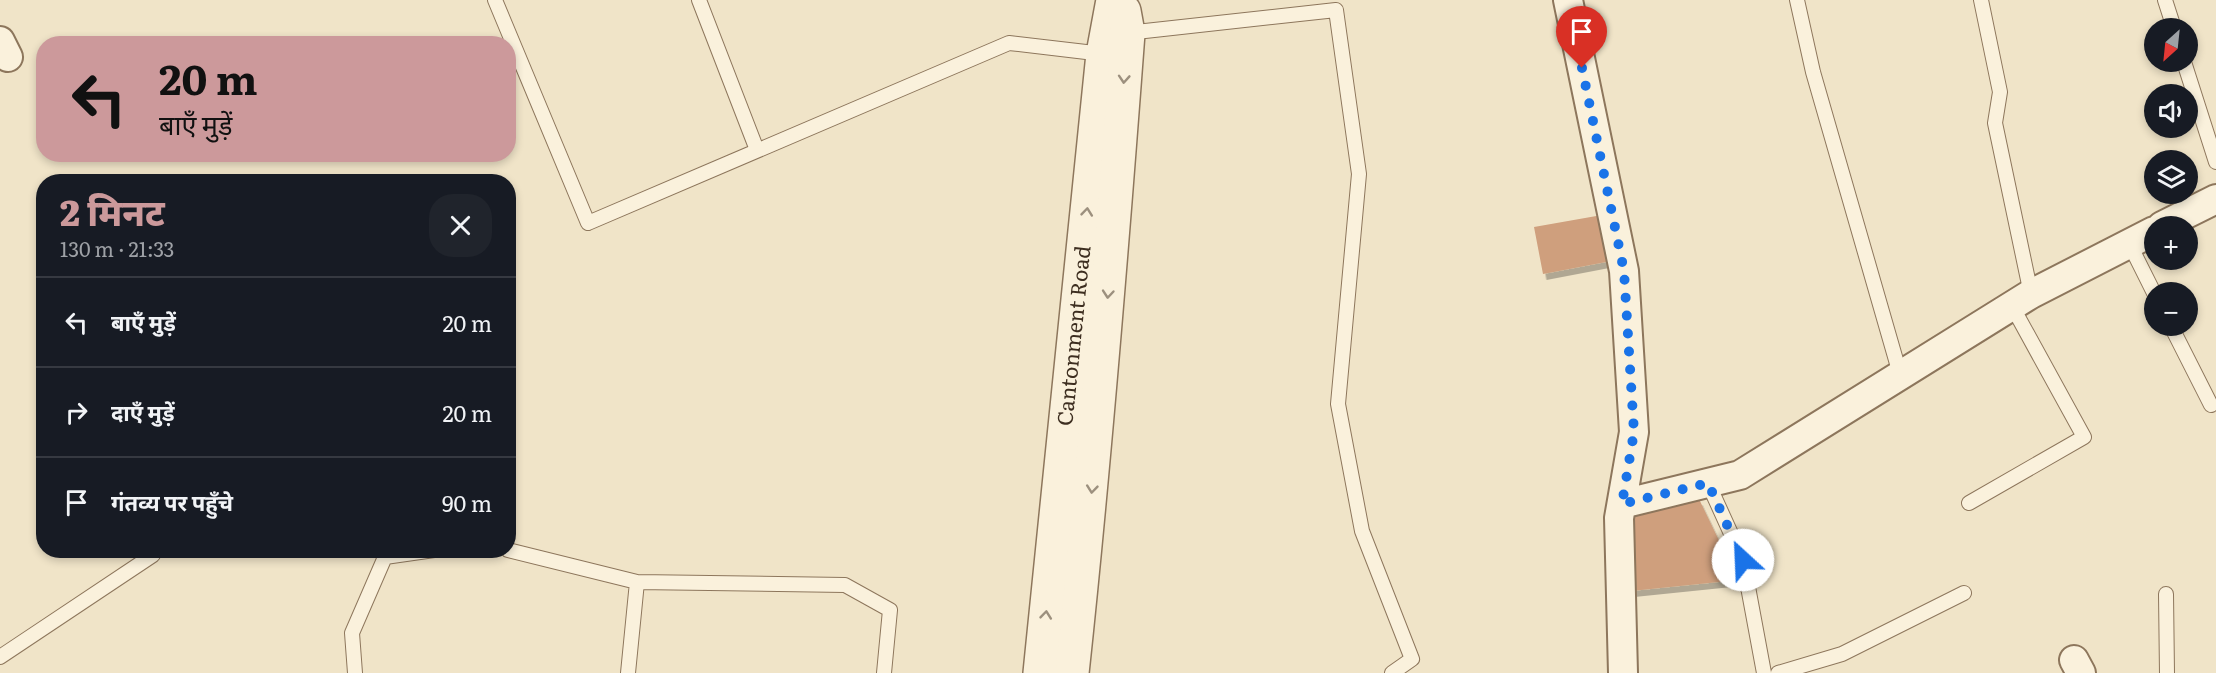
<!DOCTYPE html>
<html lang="hi">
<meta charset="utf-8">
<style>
body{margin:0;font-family:Literata,"Noto Sans Devanagari",serif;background:#20242c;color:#f1f3f6;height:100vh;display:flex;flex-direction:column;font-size:22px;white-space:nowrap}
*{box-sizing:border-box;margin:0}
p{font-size:20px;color:#9ea1a6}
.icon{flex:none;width:33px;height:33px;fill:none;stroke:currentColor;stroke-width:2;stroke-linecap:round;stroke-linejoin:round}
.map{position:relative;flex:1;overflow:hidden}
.details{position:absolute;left:36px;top:174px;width:480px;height:384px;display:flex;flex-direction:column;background:#171b24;border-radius:24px;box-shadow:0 3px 9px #0003}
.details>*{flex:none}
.hud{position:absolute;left:36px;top:36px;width:480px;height:126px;border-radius:24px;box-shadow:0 3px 9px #0003;background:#cc999b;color:#111;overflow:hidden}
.needle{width:39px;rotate:207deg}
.fabs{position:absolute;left:2144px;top:18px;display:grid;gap:12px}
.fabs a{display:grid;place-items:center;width:54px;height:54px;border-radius:50%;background:#171b24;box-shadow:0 3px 9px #0003;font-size:30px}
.pin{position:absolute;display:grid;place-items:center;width:51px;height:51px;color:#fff;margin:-62px -26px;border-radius:50% 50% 50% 0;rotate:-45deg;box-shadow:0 0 6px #0007}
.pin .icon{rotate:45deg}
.me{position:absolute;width:66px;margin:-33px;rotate:335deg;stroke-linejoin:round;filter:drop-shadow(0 0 4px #0008)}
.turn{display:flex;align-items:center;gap:21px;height:126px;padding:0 24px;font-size:27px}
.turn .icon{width:78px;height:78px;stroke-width:2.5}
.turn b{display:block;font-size:42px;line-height:51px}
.round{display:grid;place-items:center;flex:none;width:63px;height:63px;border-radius:24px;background:#20242c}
.summary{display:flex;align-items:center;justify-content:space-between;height:102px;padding:0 24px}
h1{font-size:36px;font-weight:800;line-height:45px;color:#cc999b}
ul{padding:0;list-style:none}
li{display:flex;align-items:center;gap:18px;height:90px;padding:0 24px;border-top:2px solid #363941}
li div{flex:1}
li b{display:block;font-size:22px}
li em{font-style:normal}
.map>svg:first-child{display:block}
.building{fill:#cf9f7d;filter:url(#shadow)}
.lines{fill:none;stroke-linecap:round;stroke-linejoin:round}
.service-casing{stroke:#8d765c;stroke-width:16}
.minor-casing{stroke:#8d765c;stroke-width:32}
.tertiary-casing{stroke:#8d765c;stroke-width:36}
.service{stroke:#faf1dc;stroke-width:14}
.minor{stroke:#faf1dc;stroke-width:28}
.tertiary{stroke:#faf1dc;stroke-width:33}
.oneway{stroke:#9c907e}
.route{stroke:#1a73e8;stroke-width:10;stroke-dasharray:0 18}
.labels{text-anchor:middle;stroke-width:4.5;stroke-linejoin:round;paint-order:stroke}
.street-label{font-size:21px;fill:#3d2e20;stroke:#f7eed8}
</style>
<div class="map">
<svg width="2216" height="673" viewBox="0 0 2216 673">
<defs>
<filter id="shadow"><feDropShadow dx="3.5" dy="6" stdDeviation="0" flood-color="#0004"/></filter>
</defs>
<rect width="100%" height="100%" fill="#f0e4c8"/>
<!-- building -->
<path class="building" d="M1602,215l9,46 -68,13 -9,-47z
M1699,499l39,81 -107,11 -5,-75z"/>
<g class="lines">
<!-- service casing -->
<g class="service-casing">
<path id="service" d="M495,0l93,223 421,-180 94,11
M699,0l58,150
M1797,0l16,72 87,302
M1981,0l19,92 -5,31 36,171
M2165,0l9,28
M1127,33l209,-23 23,164 -21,230 24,127 50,128 -20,14
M2184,62l32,100
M2129,243l25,50
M2171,326l40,79
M1708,483l35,77 21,113
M1969,503l115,-66 -72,-131
M508,550l129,32 208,3 45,25 -6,63
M2166,594l1,79
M0,657l153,-102
M355,673l-3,-40 33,-76 49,-7
M628,673l9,-91
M1778,673l64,-19 122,-61"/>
</g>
<!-- minor casing -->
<g class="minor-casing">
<path id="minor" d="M1568,0l56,271 10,161 -15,86 4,155
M0,41l8,16
M2162,226l54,-27
M1622,504l118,-29 291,-181 123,-63
M2074,660l7,13"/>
</g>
<!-- tertiary casing -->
<g class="tertiary-casing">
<g id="tertiary">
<path id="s1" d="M1040,673l63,-619 10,-54"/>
<path d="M1072,673c23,-213 40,-426 56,-640l-4,-22"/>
</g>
</g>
<!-- service -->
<use href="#service" class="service"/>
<!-- minor -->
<use href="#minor" class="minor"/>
<!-- tertiary -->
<use href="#tertiary" class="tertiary"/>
</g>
<!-- one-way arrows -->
<defs><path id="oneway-chevron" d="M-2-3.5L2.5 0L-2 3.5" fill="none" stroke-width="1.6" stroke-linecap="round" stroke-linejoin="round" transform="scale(1.5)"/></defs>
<g class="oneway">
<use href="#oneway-chevron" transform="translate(1124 79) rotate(94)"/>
<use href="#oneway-chevron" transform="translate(1087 212) rotate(-84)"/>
<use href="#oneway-chevron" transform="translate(1108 294) rotate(95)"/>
<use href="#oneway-chevron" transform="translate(1092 489) rotate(96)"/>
<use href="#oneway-chevron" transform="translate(1046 615) rotate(-84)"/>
</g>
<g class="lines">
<!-- route -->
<path class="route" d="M1582,68l42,203 10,161 -12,72 86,-21 35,77"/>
</g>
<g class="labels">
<!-- street labels -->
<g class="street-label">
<text dy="7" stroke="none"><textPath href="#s1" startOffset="339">Cantonment Road</textPath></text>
</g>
</g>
</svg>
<div class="fabs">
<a><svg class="needle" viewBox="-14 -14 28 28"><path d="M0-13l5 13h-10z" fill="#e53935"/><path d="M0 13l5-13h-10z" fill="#9ea1a6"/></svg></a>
<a><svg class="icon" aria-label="sound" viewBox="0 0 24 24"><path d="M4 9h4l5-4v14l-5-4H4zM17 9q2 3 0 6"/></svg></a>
<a><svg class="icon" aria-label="layers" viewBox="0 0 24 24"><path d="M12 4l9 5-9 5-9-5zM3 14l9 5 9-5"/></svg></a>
<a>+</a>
<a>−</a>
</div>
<div class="pin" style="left:1582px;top:68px;background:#d93025"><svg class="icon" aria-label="arrive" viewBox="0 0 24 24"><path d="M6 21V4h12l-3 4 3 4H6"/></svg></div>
<svg class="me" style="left:1743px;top:560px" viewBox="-20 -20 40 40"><circle r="19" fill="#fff"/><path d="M0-13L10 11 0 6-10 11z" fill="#1a73e8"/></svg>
<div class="hud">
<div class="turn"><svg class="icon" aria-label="left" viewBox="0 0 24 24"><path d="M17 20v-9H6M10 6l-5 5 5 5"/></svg><div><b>20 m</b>बाएँ मुड़ें</div></div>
</div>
<section class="details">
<div class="summary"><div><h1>2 मिनट</h1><p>130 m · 21:33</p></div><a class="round"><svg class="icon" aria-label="close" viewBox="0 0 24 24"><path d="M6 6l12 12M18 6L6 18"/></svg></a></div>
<ul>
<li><svg class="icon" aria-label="left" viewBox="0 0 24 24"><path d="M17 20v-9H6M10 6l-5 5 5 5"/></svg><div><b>बाएँ मुड़ें</b></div><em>20 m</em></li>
<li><svg class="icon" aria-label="right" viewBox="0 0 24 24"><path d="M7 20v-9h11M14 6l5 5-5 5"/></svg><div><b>दाएँ मुड़ें</b></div><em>20 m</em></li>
<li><svg class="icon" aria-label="arrive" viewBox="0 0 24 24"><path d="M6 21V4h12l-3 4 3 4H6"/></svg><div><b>गंतव्य पर पहुँचे</b></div><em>90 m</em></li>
</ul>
</section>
</div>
